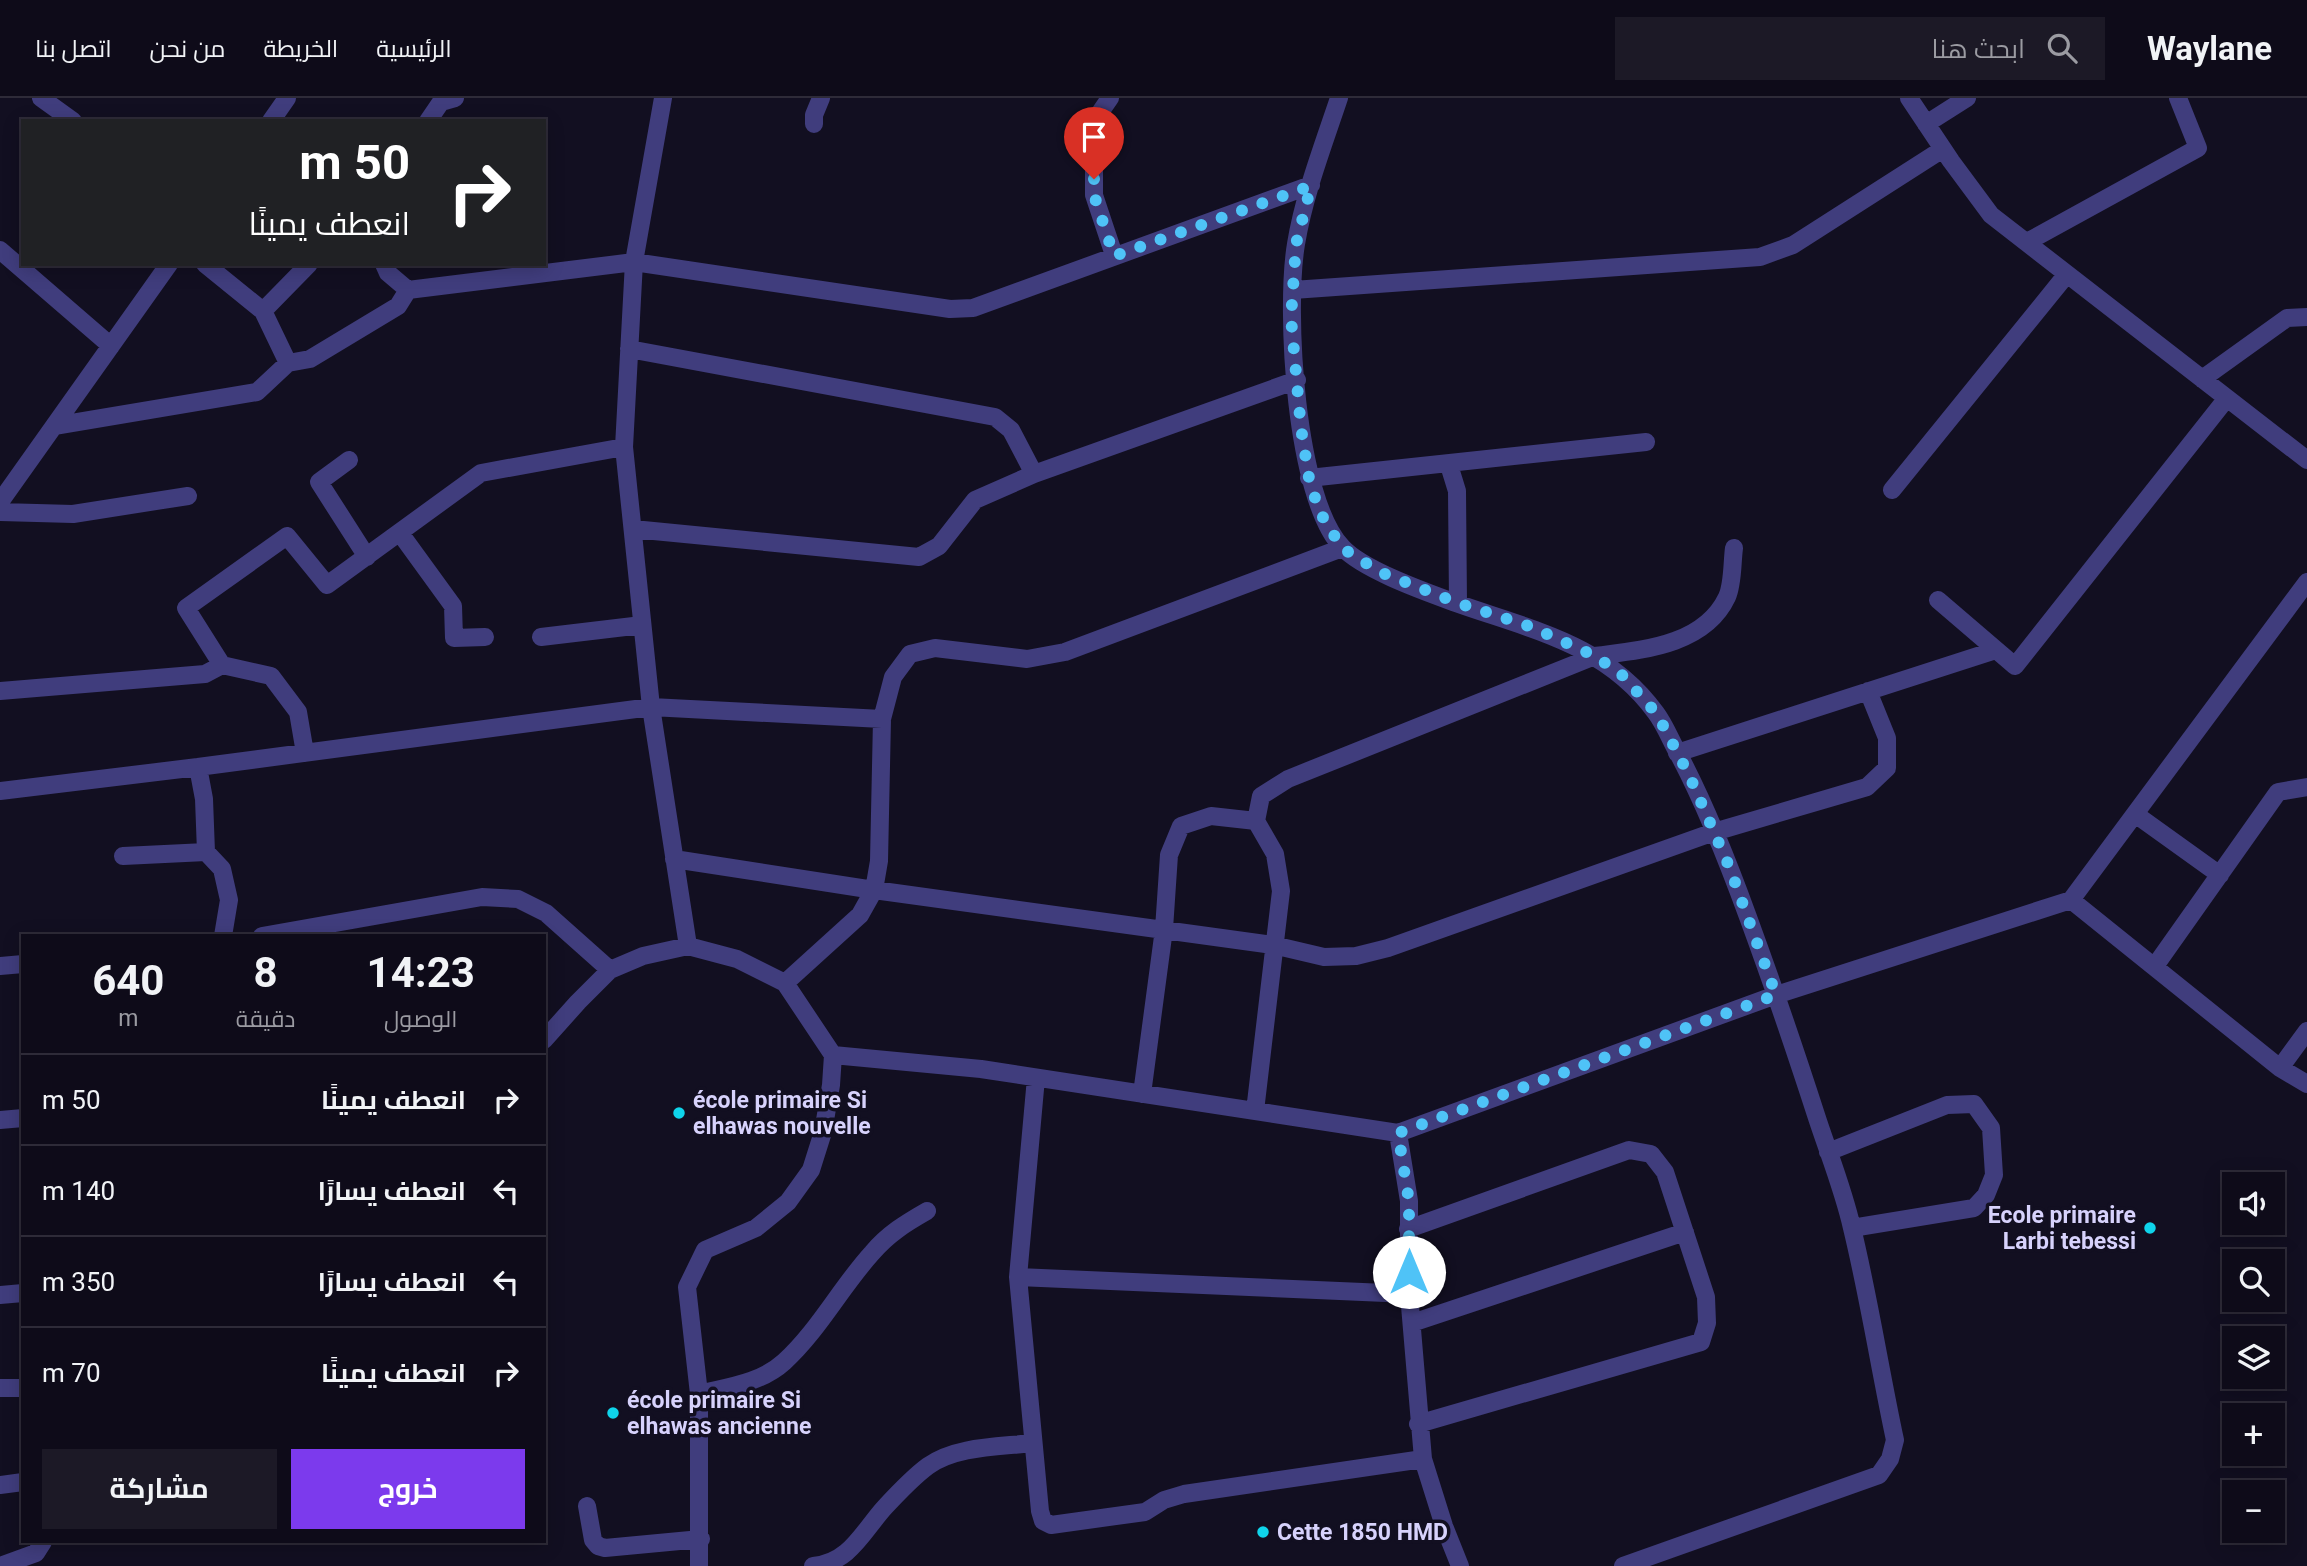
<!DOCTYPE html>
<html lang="ar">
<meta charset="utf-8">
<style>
body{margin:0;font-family:Roboto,Cairo,sans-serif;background:#1c1926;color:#f1f3f6;direction:rtl;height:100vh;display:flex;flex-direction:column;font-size:26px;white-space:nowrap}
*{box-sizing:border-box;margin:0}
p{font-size:23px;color:#9b9ba2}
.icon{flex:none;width:38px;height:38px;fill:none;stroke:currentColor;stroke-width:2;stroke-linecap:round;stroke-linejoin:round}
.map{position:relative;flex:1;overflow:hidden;direction:ltr}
.drawer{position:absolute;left:21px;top:836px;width:525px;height:609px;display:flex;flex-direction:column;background:#0e0b19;border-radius:0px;box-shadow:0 4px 18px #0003,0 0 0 2px #2e2b38;direction:rtl}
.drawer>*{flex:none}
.banner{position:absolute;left:21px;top:21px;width:525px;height:147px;border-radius:0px;box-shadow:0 4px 18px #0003,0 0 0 2px #2e2b38;direction:rtl;background:#202124;color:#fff;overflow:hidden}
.tools{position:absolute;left:2222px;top:1074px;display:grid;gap:14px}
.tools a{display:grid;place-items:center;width:63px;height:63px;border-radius:0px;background:#0e0b19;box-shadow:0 4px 18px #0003,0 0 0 2px #2e2b38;font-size:35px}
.pin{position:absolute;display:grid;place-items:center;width:60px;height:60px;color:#fff;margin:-72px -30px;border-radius:50% 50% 50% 0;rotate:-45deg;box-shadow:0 0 7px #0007}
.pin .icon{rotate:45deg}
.me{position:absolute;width:77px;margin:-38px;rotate:0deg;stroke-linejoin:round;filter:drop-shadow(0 0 5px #0008)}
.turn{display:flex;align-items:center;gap:24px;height:147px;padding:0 21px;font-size:32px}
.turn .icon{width:91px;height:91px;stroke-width:2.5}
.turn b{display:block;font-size:49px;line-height:60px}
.eta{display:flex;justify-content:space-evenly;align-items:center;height:119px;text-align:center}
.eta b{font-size:42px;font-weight:700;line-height:49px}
.primary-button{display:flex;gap:14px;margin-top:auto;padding:14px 21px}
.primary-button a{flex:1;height:80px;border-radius:0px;background:#7c3aed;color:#fff;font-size:28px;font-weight:700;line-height:80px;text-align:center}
.primary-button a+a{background:#1c1926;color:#f1f3f6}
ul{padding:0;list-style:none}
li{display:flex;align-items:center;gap:21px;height:91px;padding:0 21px;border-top:2px solid #2e2b38}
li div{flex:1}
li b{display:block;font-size:26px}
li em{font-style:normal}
header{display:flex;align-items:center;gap:42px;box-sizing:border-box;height:98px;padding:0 35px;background:#0e0b19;border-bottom:2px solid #2e2b38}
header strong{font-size:33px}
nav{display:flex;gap:38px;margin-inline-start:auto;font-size:24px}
.search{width:490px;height:63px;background:#1c1926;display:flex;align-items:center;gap:18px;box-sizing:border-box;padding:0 24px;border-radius:0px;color:#9b9ba2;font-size:26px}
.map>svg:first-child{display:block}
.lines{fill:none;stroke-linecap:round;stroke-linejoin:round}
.minor{stroke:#403d7d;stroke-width:18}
.route{stroke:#4fc3f7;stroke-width:12;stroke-dasharray:0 21.6}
.poi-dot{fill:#0fd4eb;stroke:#120f21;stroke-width:2.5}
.labels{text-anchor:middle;stroke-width:7;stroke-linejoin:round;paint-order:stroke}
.poi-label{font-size:23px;font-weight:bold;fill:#d7d2fc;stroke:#120f21;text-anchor:start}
</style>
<header>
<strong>Waylane</strong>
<div class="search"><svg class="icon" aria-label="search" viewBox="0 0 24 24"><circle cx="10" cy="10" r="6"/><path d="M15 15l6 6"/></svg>ابحث هنا</div>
<nav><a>الرئيسية</a><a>الخريطة</a><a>من نحن</a><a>اتصل بنا</a></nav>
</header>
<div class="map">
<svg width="2307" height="1468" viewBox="0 0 2307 1468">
<rect width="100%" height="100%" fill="#120f21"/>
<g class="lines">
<!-- minor -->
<path class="minor" d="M41,0l32,23
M663,0l-29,164 -10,185 27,260 37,239
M1110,0l-9,13 -7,36v48l20,60
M1339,0c-16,48 -35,97 -43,146 -11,66 -1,254 46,303 21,23 84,45 114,56 76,27 150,41 200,110 9,12 15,28 23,42 27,51 49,107 69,162 25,68 48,136 70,204 12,36 26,71 34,107 17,70 28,142 43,212l-5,19 -11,16 -256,91
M1909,0l42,63 40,54 316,245
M271,23l16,-23
M428,23l13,-19 14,-4
M814,26v-9l7,-17
M1926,26l41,-26
M2027,144l171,-94 -20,-50
M0,152l111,96
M205,166l58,47 25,52
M384,166l4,9 20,17 226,-28 316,47 23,-1 338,-123
M1293,192l467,-33 33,-12 150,-96
M263,213l46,-47
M629,251l366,68 16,13 23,44
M2202,281l85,-61 20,-1
M54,328l203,-34 31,-29 22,-4 88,-53 10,-16
M349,362l-30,22 48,75
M1449,367l8,26 1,112
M1309,380l337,-36
M1892,392l175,-216
M0,404l169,-238
M0,414l73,2 115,-18
M633,431l286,28 20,-11 36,-46 59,-26 263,-94
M400,435l53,73 1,32 31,-1
M1938,502l77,66 212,-268
M541,539l101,-12
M222,567l49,11 27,36 7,41
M0,593l205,-17 17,-9 -36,-57 101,-72 40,49 154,-112 143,-26
M1677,655l319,-103
M0,693l198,-24
M2135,716l85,61
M123,758l83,-4
M674,761l200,31 399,55 51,12 32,-1 32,-8 326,-116 153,-45 20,-19v-30l-19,-47
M2071,802l209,168 27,16
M223,838l6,-36 -7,-31 -16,-17 -2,-53 -6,-32 453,-60 231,12
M262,838l220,-39 36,2 28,14 64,57
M0,868l23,-2
M2155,868l123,-174 29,-5
M785,885l75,-68 14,-25 5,-29 3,-142 11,-42 17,-23 25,-6 92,11 38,-7 277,-104
M544,942l34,-38 32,-32 33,-14 45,-10 49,13 48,24 48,72 -2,30 -8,47 -12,38 -23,32 -32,26 -51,22 -18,37 12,107v172
M833,957l148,14 417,64 378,-138 295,-95 236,-318
M2280,970l27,-37
M1036,980l-18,199 391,17
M1142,996l22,-165 5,-74 12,-29 30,-10 45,5
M1255,1013l26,-220 -6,-37 -19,-33 5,-25 27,-17 307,-123c46,-6 109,-10 132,-59 6,-13 5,-34 7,-49
M0,1022l23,-2
M1398,1035l11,68v93l14,165 21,67 16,40
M1828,1054l119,-47 27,-1 17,24 3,47 -8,20 -12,13 -122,20
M1408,1131l221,-79 22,4 14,18 41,125 1,26 -6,19 -283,82
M1018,1179l22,234 3,10 8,4 94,-13 19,-12 20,-6 239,-35
M0,1197l23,-2
M1412,1225l273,-91
M0,1290h23
M699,1296c29,-7 62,-11 85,-32 35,-32 57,-75 88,-109 16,-19 34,-30 55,-42
M0,1387l23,-3
M587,1408l6,34 5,6 7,2 96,-9
M0,1468l36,-13 7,-11
M813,1468c37,-3 50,-35 72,-59 13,-14 28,-30 43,-41 28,-20 71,-19 104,-23"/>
</g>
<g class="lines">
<!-- route -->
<path class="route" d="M1094,81v16l20,61 197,-70 -15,58 -5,74 10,110 8,50 10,33 23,37 38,24 78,31 71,23 66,30 27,19 35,39 32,61 40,91 47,129 -378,138 11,68v71"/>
</g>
<!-- markers -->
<g class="poi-dot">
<circle cx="679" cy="1015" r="7"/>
<circle cx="2150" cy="1130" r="7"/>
<circle cx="613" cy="1315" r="7"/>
<circle cx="1263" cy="1434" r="7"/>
</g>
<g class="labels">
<!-- poi labels -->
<g class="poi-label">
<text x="693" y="1010">école primaire Si<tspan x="693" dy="26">elhawas nouvelle</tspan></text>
<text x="2136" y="1125" text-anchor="end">Ecole primaire<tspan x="2136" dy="26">Larbi tebessi</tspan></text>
<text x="627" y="1310">école primaire Si<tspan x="627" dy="26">elhawas ancienne</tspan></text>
<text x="1277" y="1442">Cette 1850 HMD</text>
</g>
</g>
</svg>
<div class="tools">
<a><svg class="icon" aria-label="sound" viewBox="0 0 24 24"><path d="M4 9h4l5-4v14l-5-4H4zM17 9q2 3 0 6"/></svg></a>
<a><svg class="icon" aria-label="search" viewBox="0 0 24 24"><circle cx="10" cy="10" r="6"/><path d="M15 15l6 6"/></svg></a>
<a><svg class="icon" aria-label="layers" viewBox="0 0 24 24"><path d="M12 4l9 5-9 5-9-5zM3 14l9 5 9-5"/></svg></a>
<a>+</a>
<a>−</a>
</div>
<div class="pin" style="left:1094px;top:81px;background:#d93025"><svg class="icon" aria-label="arrive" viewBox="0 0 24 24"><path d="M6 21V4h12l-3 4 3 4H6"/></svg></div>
<svg class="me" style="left:1409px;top:1174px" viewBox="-20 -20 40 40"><circle r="19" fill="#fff"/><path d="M0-13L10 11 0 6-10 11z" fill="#4fc3f7"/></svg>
<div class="banner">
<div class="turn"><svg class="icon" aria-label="right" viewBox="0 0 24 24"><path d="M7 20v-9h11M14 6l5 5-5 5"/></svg><div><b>50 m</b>انعطف يمينًا</div></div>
</div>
<section class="drawer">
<div class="eta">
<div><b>14:23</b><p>الوصول</p></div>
<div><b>8</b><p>دقيقة</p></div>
<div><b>640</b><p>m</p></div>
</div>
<ul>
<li><svg class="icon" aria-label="right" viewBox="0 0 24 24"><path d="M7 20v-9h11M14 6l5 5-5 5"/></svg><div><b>انعطف يمينًا</b></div><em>50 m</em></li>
<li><svg class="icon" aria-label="left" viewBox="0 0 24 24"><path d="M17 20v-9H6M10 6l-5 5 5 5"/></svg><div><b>انعطف يسارًا</b></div><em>140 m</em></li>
<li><svg class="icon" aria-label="left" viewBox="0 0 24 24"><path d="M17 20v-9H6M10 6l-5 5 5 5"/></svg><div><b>انعطف يسارًا</b></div><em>350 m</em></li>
<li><svg class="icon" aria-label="right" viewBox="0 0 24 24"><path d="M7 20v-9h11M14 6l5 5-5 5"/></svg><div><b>انعطف يمينًا</b></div><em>70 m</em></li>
</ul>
<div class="primary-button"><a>خروج</a><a>مشاركة</a></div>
</section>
</div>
